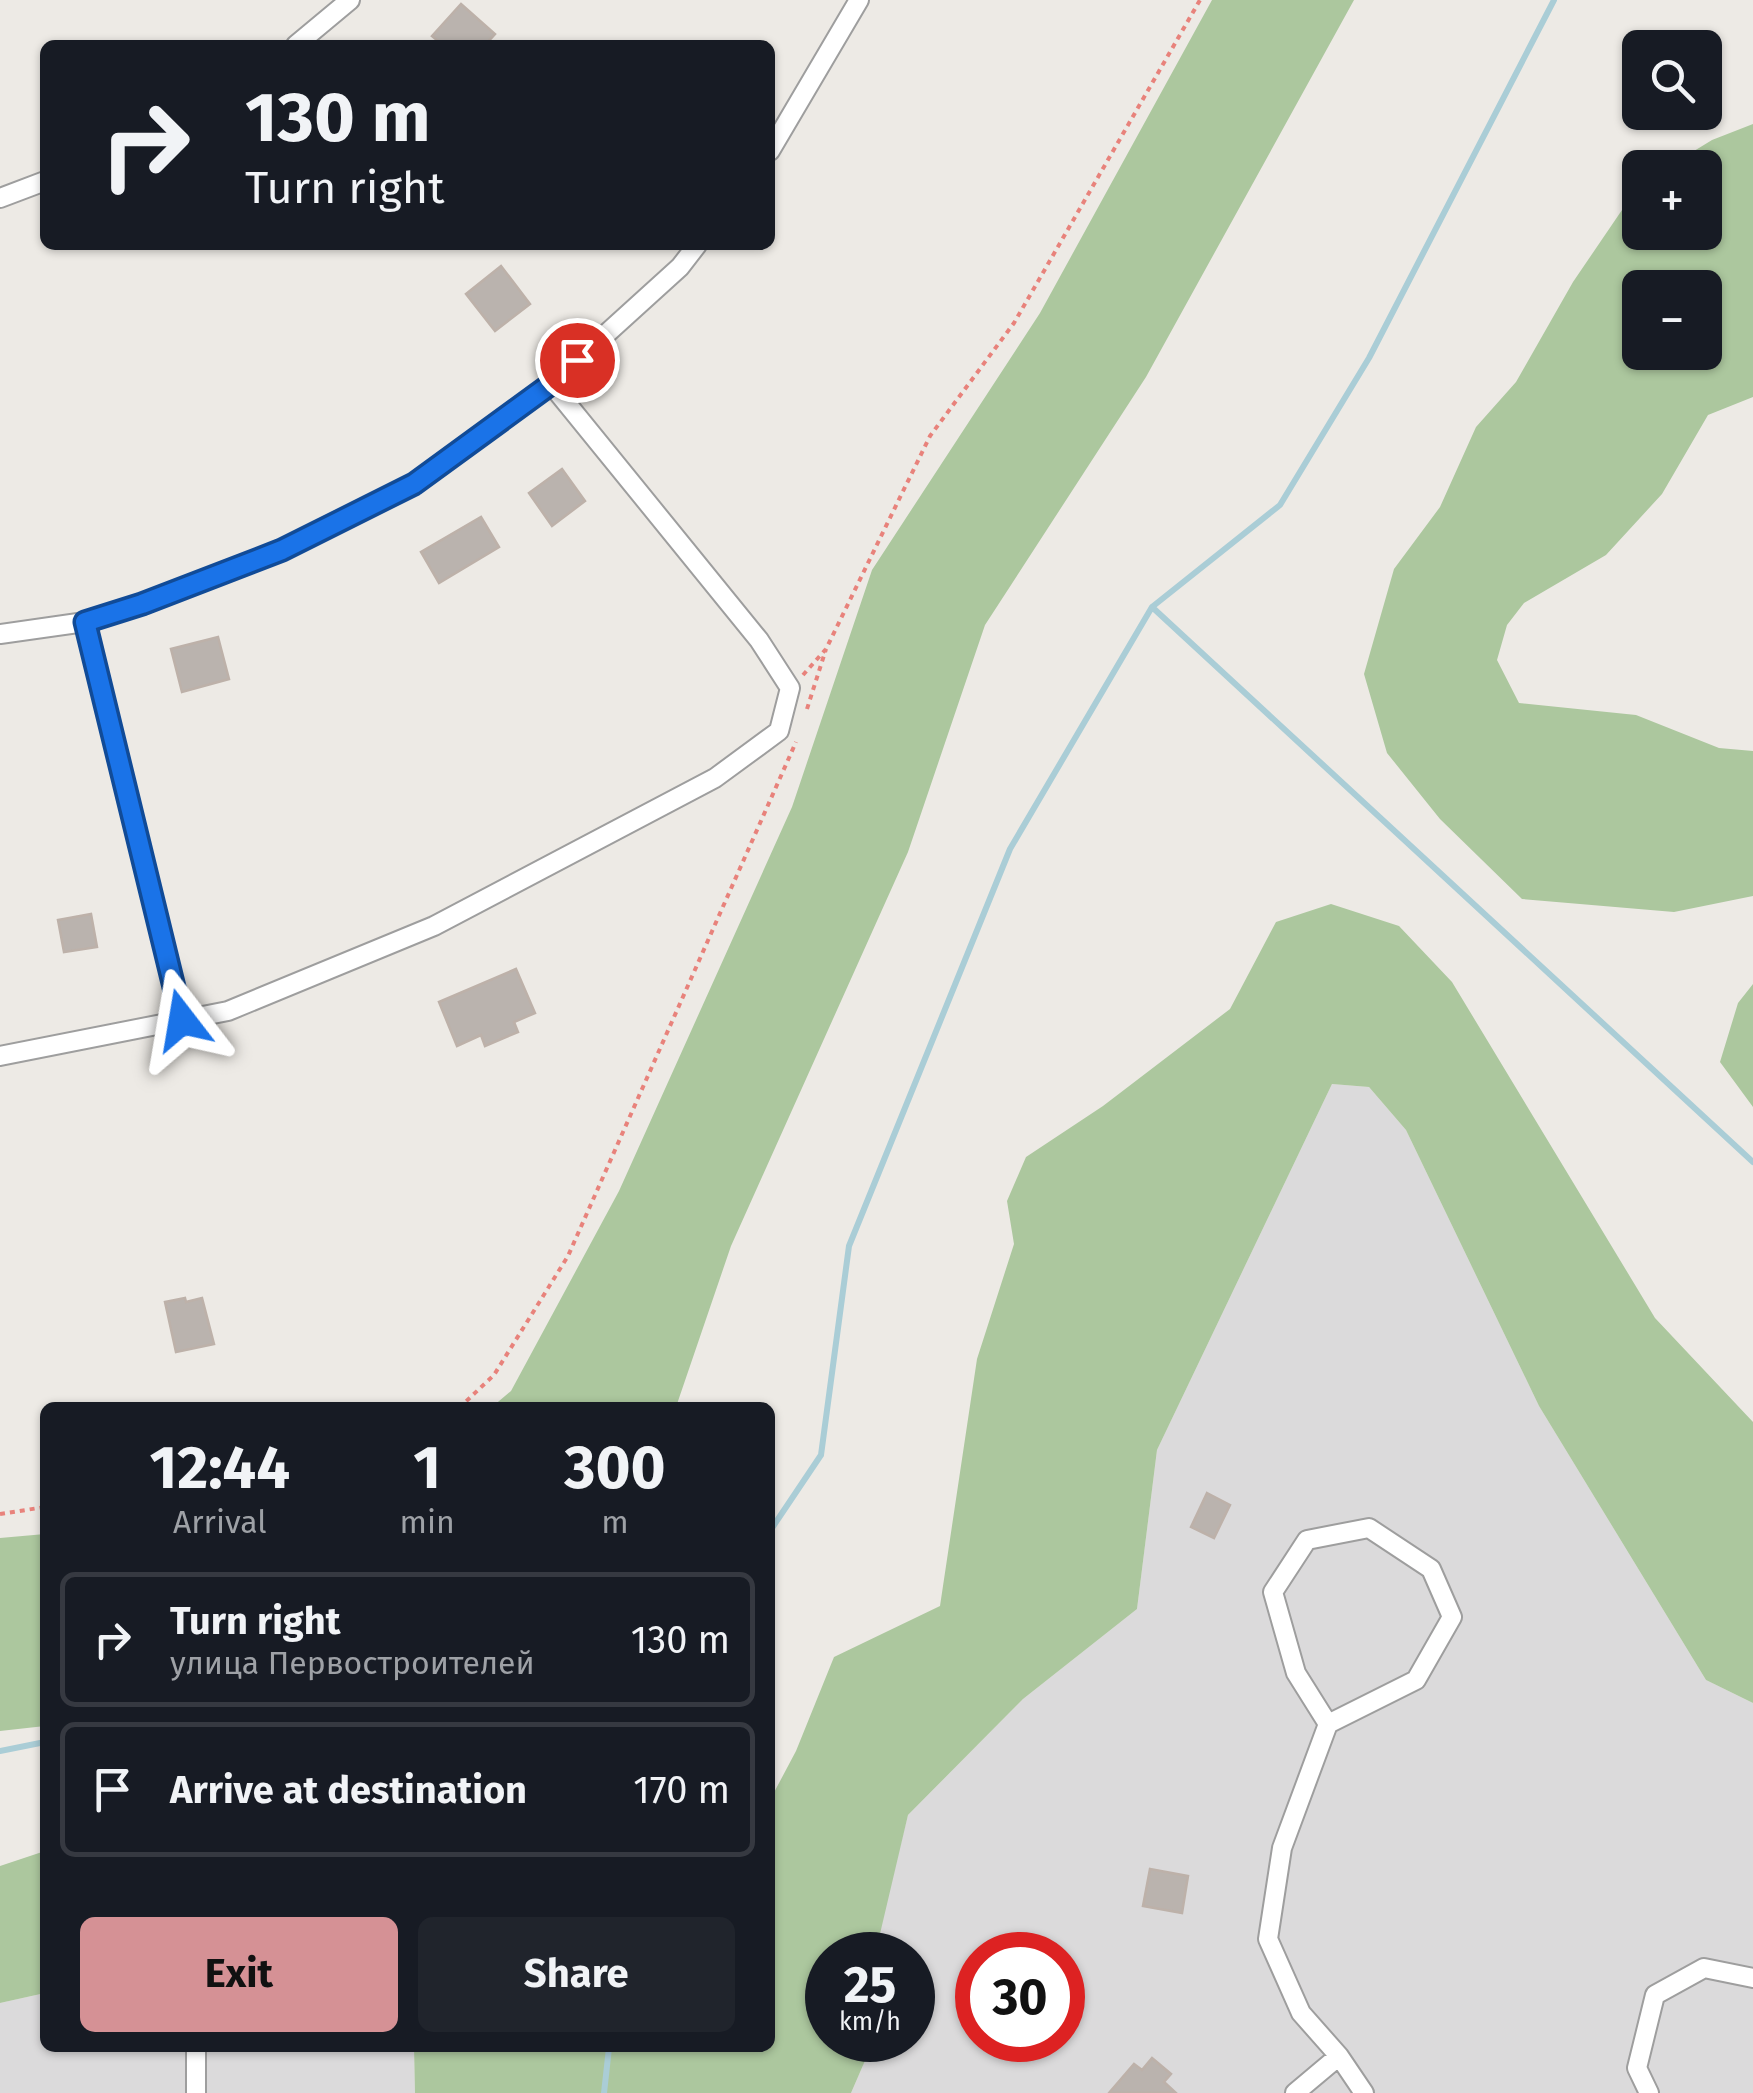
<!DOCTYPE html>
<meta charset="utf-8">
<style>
body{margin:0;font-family:"Fira Sans",sans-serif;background:#20242c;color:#f1f3f6;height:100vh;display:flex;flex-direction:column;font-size:38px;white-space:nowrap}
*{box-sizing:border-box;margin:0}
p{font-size:32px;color:#9ea1a6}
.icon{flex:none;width:55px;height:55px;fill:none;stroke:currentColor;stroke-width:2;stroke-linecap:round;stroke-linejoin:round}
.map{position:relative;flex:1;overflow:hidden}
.side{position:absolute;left:40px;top:1402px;width:735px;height:650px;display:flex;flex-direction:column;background:#171b24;border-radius:15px;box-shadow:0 2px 8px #0004}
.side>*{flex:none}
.guide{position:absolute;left:40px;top:40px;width:735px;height:210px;border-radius:15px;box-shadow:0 2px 8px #0004;background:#171b24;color:#f1f3f6;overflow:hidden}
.fabs{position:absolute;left:1622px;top:30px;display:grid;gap:20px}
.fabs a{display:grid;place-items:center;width:100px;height:100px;border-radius:15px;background:#171b24;box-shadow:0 2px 8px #0004;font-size:50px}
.speed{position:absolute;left:805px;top:1932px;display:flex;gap:20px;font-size:50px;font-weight:700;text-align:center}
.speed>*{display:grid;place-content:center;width:130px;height:130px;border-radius:50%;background:#171b24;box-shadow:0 2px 8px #0004;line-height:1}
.speed small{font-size:25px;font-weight:400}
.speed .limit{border:15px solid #d22;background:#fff;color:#111}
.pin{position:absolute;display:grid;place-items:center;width:85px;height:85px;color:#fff;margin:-42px;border:5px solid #fff;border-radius:50%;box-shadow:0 2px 10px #0007}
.me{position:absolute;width:110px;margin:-55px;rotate:346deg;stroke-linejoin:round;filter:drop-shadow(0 0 8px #0008)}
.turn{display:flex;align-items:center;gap:35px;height:210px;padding:0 40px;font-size:45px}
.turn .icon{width:130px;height:130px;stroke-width:2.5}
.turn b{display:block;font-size:70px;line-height:85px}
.eta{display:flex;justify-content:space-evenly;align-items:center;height:170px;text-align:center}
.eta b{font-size:60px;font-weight:700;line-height:70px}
.cta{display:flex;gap:20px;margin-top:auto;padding:20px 40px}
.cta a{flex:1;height:115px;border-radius:15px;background:#d59195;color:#111;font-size:40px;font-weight:700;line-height:115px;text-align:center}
.cta a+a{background:#20242c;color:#f1f3f6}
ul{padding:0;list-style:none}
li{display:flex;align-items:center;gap:30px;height:135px;margin:0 20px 15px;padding:0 20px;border:5px solid #363941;border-radius:15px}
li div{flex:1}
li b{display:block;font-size:38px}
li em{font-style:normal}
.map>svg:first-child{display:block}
.residential{fill:#dbdadb;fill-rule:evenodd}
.forest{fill:#acc79e;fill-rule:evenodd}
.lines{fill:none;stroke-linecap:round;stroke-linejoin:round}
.stream{stroke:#aacdd6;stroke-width:6}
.building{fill:#bab3ae;stroke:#bdb1a9;stroke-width:2.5}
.street-casing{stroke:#9e9e9e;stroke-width:22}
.path{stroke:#e8827b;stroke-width:4;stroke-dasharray:5 5;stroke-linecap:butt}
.street{stroke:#fff;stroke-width:18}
.route-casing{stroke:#114b97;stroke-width:25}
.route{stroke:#1a73e8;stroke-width:18}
</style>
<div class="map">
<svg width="1753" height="2093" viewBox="0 0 1753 2093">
<rect width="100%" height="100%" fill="#edeae5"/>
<!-- residential -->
<path class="residential" d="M1332,1084l37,3 37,43 133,276 167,274 47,23v390h-902l23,-53h38v-85h-37l-1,-6 34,-134 115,-116 114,-90 20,-159zM978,1955h84v85h-84z
M45,1993v55h369l1,45h-415v-90z"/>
<!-- forest -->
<path class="forest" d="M1212,0h142l-208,377 -161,248 -77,227 -177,394 -55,161h-184l19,-16 108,-200 173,-384 80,-237 168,-257z
M1753,124v273l-45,18 -46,79 -56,61 -82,48 -17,22 -10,35 22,43 117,12 83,33 34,3v145l-79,16 -152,-13 -82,-80 -53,-66 -23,-79 30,-105 46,-62 36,-80 40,-45 57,-100 66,-97 1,47h65v-64l-37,-1 44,-27zM1640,288h65v64h-65z
M1331,904l68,22 53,56 203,336 98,104v281l-47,-23 -167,-274 -133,-276 -37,-43 -37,-3 -175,366 -20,159 -114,90 -115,116 -33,140h-47v85h46l-23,53h-436l-1,-45h356v-248l26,-49 38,-94 106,-51 37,-247 37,-115 -7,-43 19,-44 77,-51 127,-97 46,-87z
M1753,984v123l-33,-45 18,-59z
M45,1534v192l-45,5v-193z
M45,1851v142l-45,10v-137z"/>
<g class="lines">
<!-- stream -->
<path class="stream" d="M1152,607l601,555
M770,1531l51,-76 28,-209 161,-397 142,-242 128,-102 89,-147 185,-358
M0,1751l45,-9
M604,2093l5,-45"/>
</g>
<!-- building -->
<path class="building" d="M461,4l34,30 -10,11h-42l-11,-9z
M501,266l29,38 -35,27 -29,-37z
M562,469l23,32 -33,25 -23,-33z
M481,517l18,30 -60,36 -18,-31z
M218,637l11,42 -47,13 -11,-43z
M91,914l6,33 -33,5 -6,-32z
M516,969l19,44 -21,9 4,10 -33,14 -4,-11 -24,11 -18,-44z
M185,1298l1,4 16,-4 12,46 -38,8 -11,-50z
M1207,1493l23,12 -16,33 -23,-11z
M1150,1869l38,7 -6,37 -39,-7z
M1152,2058l19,16 -7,8 12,11h-67l25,-29 8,6z"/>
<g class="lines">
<!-- street casing -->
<g class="street-casing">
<path id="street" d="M296,45l54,-45
M770,151l89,-151
M0,198l45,-17
M85,622l97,398
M0,634l85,-12 57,-18 140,-54 132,-66 137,-100 129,-117 17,-22
M0,1056l228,-45 206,-85 281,-148 64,-47 11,-43 -31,-48 -208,-256
M1328,1724l-32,-51 -23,-81 34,-52 62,-12 62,41 21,48 -36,63 -88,44 -46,124 -14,91 33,74 38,43 25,37
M196,2093v-45
M1295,2093l44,-37
M1649,2093l-12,-25 18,-73 49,-27 49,10"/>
</g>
<!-- path -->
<path class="path" d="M803,675l23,-26 104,-213 84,-113 186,-323
M807,709l19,-60
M459,1408l35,-33 74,-119 228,-514
M0,1514l45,-7"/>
<!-- street -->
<use href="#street" class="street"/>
</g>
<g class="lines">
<!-- route casing -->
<g class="route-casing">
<path id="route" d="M182,1020l-97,-398 57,-18 140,-54 132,-66 137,-100 26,-24"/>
</g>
<!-- route -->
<use href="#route" class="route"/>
</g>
</svg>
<div class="fabs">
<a><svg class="icon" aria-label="search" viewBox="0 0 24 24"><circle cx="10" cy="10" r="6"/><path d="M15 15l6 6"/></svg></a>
<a>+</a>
<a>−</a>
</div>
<div class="speed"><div>25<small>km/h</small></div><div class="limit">30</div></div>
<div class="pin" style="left:577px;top:360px;background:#d93025"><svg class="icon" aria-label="arrive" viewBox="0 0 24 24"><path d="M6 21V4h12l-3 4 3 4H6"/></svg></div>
<svg class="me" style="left:182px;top:1020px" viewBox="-20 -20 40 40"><path d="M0-17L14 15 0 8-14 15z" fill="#1a73e8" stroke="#fff" stroke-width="4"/></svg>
<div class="guide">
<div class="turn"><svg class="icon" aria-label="right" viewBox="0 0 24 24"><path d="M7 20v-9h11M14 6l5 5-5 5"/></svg><div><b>130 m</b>Turn right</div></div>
</div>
<section class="side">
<div class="eta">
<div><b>12:44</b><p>Arrival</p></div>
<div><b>1</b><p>min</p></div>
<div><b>300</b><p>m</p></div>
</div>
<ul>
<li><svg class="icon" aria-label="right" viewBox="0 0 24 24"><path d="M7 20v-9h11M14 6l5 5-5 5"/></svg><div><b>Turn right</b><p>улица Первостроителей</p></div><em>130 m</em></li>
<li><svg class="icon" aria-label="arrive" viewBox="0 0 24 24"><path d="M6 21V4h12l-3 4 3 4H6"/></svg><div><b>Arrive at destination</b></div><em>170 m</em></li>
</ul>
<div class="cta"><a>Exit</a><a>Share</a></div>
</section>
</div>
